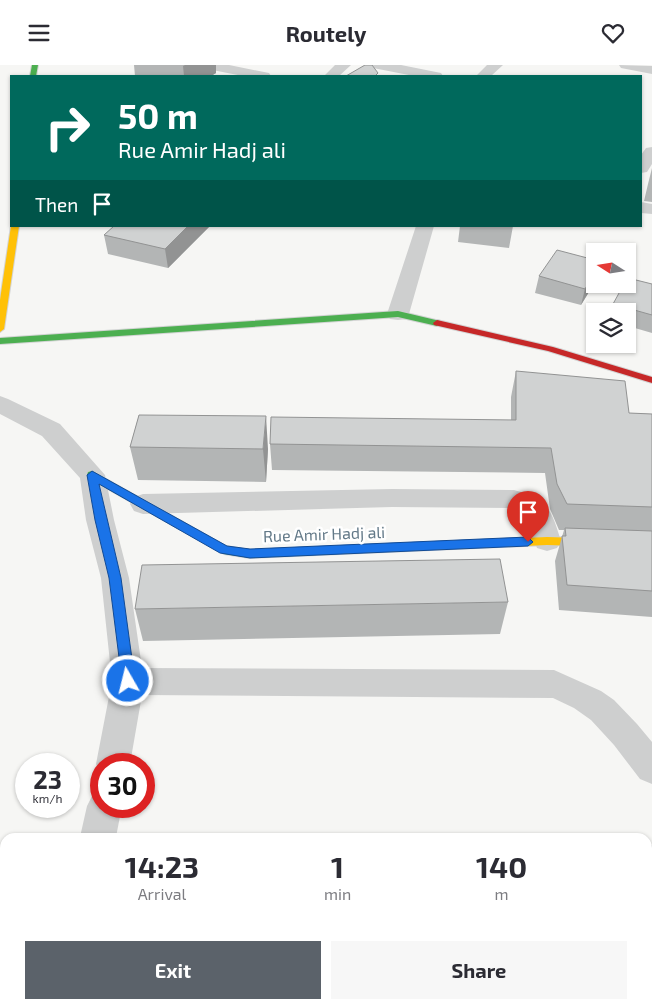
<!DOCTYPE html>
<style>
body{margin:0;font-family:"Exo 2",sans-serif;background:#f7f7f7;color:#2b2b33;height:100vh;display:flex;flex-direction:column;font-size:19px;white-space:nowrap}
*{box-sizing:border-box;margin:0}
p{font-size:16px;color:#7c7c81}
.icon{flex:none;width:28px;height:28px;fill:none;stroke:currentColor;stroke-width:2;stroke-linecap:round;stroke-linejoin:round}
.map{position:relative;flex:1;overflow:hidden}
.drawer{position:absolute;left:0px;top:768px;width:652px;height:176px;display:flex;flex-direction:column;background:#fff;border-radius:15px 15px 0 0;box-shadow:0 1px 4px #0004}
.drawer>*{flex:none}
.guide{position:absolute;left:10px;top:10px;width:632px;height:152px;border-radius:0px;box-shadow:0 1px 4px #0004;background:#00695c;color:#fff;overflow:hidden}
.needle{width:32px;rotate:282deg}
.tools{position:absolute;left:586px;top:178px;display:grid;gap:10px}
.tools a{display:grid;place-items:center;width:50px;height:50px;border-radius:0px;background:#fff;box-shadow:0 1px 4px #0004;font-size:25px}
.speed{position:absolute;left:15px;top:688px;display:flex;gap:10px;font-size:25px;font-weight:700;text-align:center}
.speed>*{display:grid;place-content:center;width:65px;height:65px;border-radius:50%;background:#fff;box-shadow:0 1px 4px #0004;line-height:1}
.speed small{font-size:12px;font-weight:400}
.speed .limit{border:8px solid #d22;background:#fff;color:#111}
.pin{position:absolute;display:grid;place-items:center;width:42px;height:42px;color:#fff;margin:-51px -21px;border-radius:50% 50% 50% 0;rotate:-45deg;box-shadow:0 0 5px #0007}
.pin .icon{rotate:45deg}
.me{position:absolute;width:55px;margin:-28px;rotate:352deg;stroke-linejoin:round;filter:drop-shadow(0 0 4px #0008)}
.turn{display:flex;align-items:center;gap:18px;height:105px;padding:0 25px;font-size:22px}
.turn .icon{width:65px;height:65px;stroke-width:2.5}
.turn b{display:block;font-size:35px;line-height:42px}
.then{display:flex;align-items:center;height:48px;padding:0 25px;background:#0003;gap:10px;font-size:19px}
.eta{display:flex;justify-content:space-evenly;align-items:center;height:85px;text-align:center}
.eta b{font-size:30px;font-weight:700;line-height:35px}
.action{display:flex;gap:10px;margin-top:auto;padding:10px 25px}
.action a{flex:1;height:58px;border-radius:0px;background:#5b626a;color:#fff;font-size:20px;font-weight:700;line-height:58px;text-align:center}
.action a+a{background:#f7f7f7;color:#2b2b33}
header{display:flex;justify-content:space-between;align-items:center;height:65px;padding:0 25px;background:#fff;font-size:22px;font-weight:700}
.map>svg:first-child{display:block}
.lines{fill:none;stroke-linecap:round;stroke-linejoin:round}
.fast-casing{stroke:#d3d4d4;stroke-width:2}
.slow-casing{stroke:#d3d4d4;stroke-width:2}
.jam-casing{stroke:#d3d4d4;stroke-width:2}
.street{fill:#cecfcf;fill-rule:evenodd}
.fast{fill:#4caf50;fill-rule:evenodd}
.slow{fill:#ffc107;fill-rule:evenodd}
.jam{fill:#c62828;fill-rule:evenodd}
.wall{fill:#b3b5b5}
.shaded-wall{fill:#929393}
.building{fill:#d0d2d2;stroke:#929393}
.route{fill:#1a73e8;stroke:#114b97}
.labels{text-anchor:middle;stroke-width:5;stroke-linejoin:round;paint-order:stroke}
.street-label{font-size:16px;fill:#637988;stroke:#fff}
</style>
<header><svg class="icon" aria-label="menu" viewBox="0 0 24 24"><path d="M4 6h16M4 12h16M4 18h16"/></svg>Routely<svg class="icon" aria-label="heart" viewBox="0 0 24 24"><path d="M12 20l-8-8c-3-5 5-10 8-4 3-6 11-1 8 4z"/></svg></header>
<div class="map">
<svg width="652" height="943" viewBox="0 0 652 943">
<rect width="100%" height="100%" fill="#f6f6f4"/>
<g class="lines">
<!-- fast casing -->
<g class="fast-casing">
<path id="fast" d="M32,0h6l-2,11h-6z
M398,246l42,10 1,2 -4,3 -39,-9 -398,27v-6z
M92,406l134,75 24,4 90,-4 4,1 2,3 -2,3 -4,1 -90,4 -26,-4 -136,-76 -1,-3 1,-3z"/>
</g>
<!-- slow casing -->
<g class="slow-casing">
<path id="slow" d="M11,161h8l-15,103 -4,3v-32z
M547,472l34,1 6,4 -6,4 -34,-1 -207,9 -4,-1 -2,-3 2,-3 4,-1z"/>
</g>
<!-- jam casing -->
<g class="jam-casing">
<path id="jam" d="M437,255l116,27 99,30v6l-104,-32 -114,-26 -1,-2z
M581,473l71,3v8l-71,-3 -6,-4z"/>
</g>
<!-- street -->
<path class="street" d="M200,0h29l40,8 2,3h-28l-41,-8z
M335,0h16l-12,11h-15z
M371,0h30l40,8 2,3h-29l-41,-8z
M487,0h16l-12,11h-15z
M619,0l33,1v8l-31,-6z
M652,82v17l-5,8 -6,1v-18l5,-7z
M641,137l11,2v10l-11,-1z
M416,161h18l-25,88 -3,5 -8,1 -8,-1 -3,-5z
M0,331l8,3 52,25 45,51 9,45 15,58 13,90 412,2 47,21 13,9 23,24 15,18v42l-12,-5 -26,-34 -23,-25 -17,-12 -21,-10 -411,-3 -12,69h-29v11l-5,-11 16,-83 -11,-103 -15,-58 -6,-42 -38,-42 -42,-22z
M392,424l122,1c34,9 37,19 47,51l-4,7 -10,3 -10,-3 -11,-30 -12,-10 -122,-1 -249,7 -9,-3 -4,-7 4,-7 9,-3z
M101,726v15h21l-6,31h-36l7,-31 6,-12z
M648,780h4v36h-4z
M16,939h41l-1,4h-41z"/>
<!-- fast -->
<use href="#fast" class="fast"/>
<!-- slow -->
<use href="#slow" class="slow"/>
<!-- jam -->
<use href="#jam" class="jam"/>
</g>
<!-- wall -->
<path class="wall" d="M134,0h82v8l-5,3h-76z
M652,103v34l-8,-1 4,-17z
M210,161l-42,42 -60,-14 -4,-19z
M460,161h53l-4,22 -51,-6z
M595,195v22l-14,23 -46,-12 4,-17z
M652,219v49l-24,-7v-15h-17l2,-7z
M516,306l113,42 23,1v203l-93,-7 -4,-49 9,-31h-5l-9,-21 -5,-36 -273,-3 -2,-26 241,-24v-23z
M139,350l129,34 -2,33 -128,-2 -8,-33z
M508,537l-8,32 -357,7 -8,-32z"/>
<!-- shaded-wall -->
<path class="shaded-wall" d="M185,0h31v8l-5,3h-27l-1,-10z
M188,161h22l-42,42 -3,-19z
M595,208v9l-14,23 4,-16z
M266,351l2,33 -2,33 -3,-33z"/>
<!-- building -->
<path class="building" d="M365,0h7l6,8 -3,3h-29z
M114,161h74l-23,23 -61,-14z
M557,185l38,10v13l-10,16 -46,-13z
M628,213l24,6v31l-39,-11 11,-20h4z
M516,306l109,10 4,32 23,1v93l-85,-3 -10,-20 -6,-36 -281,-4 1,-27 245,3z
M139,350l127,1 -3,33 -133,-2z
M565,463l87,3v60l-85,-6 -5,-49h4z
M500,494l8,43 -373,7 7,-44z
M648,858h4v85h-552v-4h548z"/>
<!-- route -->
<path class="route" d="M92,406l135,75 23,3 278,-12 5,5 -5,4 -278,12 -30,-5 -121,-69 22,94 14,103 -2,4 -5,1 -4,-1 -2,-4 -13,-103 -14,-58 -8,-45z"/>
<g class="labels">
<!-- street labels -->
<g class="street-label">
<text transform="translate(324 469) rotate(-2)" y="6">Rue Amir Hadj ali</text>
</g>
</g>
</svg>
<div class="tools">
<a><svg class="needle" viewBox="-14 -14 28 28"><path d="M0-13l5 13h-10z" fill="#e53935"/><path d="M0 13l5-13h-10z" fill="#7c7c81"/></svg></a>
<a><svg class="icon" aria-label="layers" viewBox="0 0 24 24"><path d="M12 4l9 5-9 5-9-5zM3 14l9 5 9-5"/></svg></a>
</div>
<div class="speed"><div>23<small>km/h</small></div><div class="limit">30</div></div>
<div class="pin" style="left:528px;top:477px;background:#d93025"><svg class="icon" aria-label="arrive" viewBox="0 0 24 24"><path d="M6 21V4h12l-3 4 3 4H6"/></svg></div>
<svg class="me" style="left:128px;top:616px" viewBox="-20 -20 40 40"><circle r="17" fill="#1a73e8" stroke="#fff" stroke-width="3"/><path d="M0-11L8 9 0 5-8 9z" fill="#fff"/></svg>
<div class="guide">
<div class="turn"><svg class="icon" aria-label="right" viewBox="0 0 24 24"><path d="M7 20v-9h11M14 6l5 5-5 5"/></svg><div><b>50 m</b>Rue Amir Hadj ali</div></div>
<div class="then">Then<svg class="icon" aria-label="arrive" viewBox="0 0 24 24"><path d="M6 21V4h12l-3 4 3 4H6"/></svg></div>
</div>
<section class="drawer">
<div class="eta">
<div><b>14:23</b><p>Arrival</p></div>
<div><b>1</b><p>min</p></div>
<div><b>140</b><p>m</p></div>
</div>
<div class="action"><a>Exit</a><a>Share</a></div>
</section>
</div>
